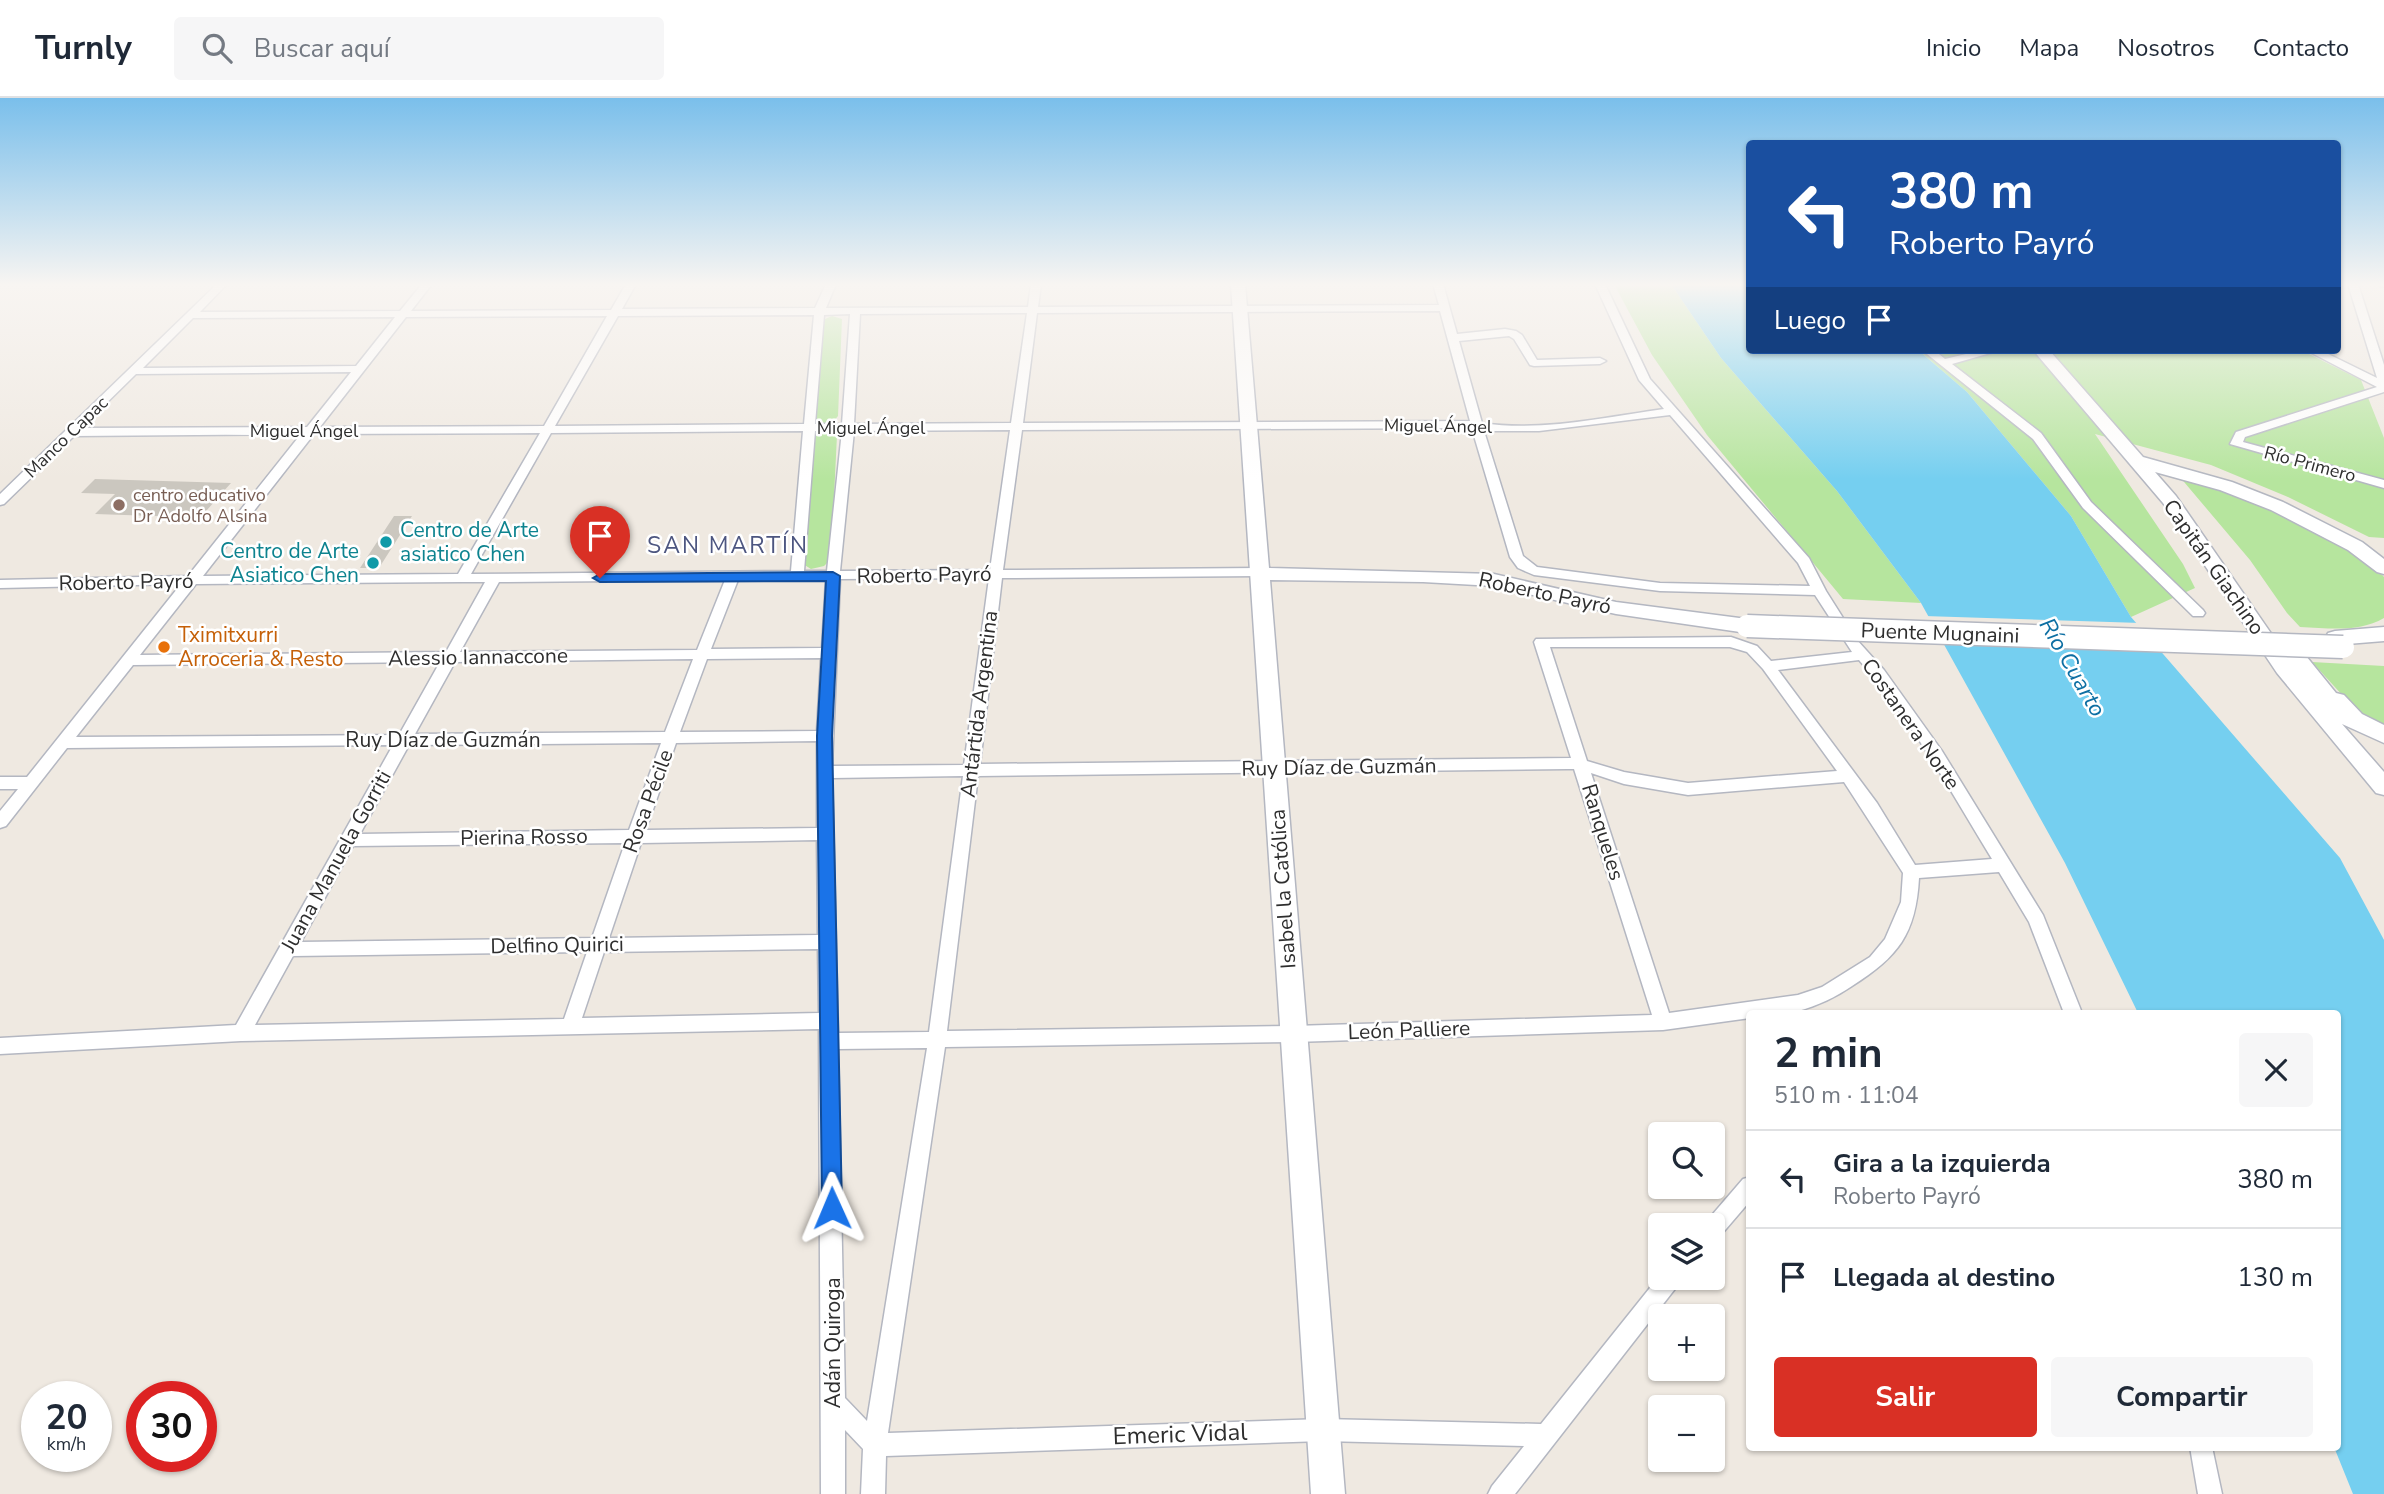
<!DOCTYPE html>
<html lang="es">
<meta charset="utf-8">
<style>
body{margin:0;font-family:"Nunito Sans",sans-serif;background:#f6f6f7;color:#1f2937;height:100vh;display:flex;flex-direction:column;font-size:26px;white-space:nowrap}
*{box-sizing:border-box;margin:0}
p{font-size:23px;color:#747a83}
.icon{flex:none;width:38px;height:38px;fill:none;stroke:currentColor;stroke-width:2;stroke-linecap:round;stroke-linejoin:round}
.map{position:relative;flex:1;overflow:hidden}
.details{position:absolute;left:1746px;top:912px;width:595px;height:441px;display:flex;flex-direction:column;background:#fff;border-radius:7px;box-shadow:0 2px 5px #0004}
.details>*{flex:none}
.top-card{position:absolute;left:1746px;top:42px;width:595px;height:214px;border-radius:7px;box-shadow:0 2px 5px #0004;background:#1a4fa0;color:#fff;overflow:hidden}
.buttons{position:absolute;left:1648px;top:1024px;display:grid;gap:14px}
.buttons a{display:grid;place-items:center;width:77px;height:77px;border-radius:7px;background:#fff;box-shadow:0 2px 5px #0004;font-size:35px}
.speed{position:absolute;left:21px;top:1283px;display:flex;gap:14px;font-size:35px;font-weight:700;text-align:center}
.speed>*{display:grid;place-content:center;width:91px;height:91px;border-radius:50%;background:#fff;box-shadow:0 2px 5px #0004;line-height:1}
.speed small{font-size:18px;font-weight:400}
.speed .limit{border:10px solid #d22;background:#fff;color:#111}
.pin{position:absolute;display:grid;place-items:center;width:60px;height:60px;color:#fff;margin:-72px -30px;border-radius:50% 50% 50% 0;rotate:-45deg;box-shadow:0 0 7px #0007}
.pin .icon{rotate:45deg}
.me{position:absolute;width:77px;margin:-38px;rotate:359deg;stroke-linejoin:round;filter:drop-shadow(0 0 5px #0008)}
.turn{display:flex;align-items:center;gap:24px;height:147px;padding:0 28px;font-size:32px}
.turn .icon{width:91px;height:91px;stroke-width:2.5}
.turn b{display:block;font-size:49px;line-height:60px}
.then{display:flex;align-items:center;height:66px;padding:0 28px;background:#0003;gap:14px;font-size:26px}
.round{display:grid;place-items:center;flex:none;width:74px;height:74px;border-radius:7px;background:#f6f6f7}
.headline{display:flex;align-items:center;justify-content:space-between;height:119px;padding:0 28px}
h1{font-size:42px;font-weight:700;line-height:52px}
.button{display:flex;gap:14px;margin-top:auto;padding:14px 28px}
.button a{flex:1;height:80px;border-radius:7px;background:#d93025;color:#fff;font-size:28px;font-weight:700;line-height:80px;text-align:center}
.button a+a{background:#f6f6f7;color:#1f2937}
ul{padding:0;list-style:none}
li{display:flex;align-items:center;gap:21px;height:98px;padding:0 28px;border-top:2px solid #e0e1e3}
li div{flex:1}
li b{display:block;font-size:26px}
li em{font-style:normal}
header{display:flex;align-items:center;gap:42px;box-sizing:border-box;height:98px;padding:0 35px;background:#fff;border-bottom:2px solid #e0e1e3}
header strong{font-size:33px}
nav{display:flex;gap:38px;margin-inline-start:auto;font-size:24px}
.search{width:490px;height:63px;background:#f6f6f7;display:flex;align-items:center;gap:18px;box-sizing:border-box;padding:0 24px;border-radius:7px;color:#747a83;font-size:26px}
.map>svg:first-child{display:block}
.green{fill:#b6e59e}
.water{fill:#75cff0}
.pier{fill:#efe9e1}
.building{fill:#cbc7bf}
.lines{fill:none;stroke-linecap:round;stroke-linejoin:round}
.street-casing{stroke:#b4b7c1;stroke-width:3}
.secondary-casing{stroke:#b4b7c1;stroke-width:3}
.street{fill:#fff;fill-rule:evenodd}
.secondary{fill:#fff;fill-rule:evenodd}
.secondary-bridge-casing{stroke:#b4b7c1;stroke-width:25;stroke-linecap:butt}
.secondary-bridge{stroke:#fff;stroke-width:22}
.route{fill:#1a73e8;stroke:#114b97;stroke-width:2}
.education-dot{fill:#8d6e63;stroke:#fff;stroke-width:2.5}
.culture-dot{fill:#0f9aa8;stroke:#fff;stroke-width:2.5}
.food-dot{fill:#e8710a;stroke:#fff;stroke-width:2.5}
.labels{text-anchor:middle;stroke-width:5;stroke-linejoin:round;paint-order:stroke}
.far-street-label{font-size:18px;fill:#2e2e2e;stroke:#fff}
.far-education-label{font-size:18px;fill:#785e54;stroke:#fff;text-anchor:start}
.culture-label{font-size:21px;fill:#0d838f;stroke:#fff;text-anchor:start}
.street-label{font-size:21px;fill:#2e2e2e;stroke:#fff}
.food-label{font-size:21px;fill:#c56008;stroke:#fff;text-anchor:start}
.neighbourhood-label{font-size:23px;letter-spacing:2px;fill:#4d5680;stroke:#fff}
.water-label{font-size:23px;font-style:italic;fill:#0d6fa3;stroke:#fff}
.near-street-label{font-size:24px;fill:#2e2e2e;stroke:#fff}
</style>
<header>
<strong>Turnly</strong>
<div class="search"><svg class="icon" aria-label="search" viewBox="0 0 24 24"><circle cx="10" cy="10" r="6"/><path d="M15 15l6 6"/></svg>Buscar aquí</div>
<nav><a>Inicio</a><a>Mapa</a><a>Nosotros</a><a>Contacto</a></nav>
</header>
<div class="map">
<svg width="2384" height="1396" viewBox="0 0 2384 1396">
<rect width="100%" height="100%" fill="#efe9e1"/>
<!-- green -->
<path class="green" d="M1614,186h57l50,74 116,133 84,112 -78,-4 -136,-164 -55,-80z
M832,218l10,3 -4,97 -6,7 -12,2 -6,-4 9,-101z
M1918,252h383l60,30 23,58v100l-15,-1 -81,-40 -77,-32 -116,-31 88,130 12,24 -64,29 -60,-101 -104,-124z
M830,334l7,3 -6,124 -7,7 -13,3 -8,-5 12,-128z
M2179,378c70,22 135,52 197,92l8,9v41c-26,15 -55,10 -84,9l-13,-14 -37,-53z
M2312,564l72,4v64l-19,-10z"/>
<!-- water -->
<path class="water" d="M1671,186h79v66h168l49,42 104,124 60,101 209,241 44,82v554h-31l-19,-47h4v-434h-200l-73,-150 -144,-260 -84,-112 -116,-133z"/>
<!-- pier -->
<path class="pier" d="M1924,518l217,7 21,25 -225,-8z"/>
<!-- building -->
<path class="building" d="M95,381l136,4 -32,36h-17l1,-2 -88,-3 20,-20 -34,-1z
M394,418h18l-33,52h-19z"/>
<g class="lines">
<!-- street casing -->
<g class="street-casing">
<path id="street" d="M217,186h10l-27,28 200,-1 22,-27h10l-21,27 200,-1 15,-26h10l-14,25 193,-1 11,-24h10l-10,24 202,-1 3,-23h10l-3,23 401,-2 -6,-21h10l14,50 48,-5 11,2 6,4 15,25 63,-2 6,3 -6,3 -66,2 -4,-1 -16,-26 -5,-3 -50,5 23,82c60,9 123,-6 182,-14l-25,-29 -44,-96h10l45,95 159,179 17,33 31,49 27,30 58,81 101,164 39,98h-18l-35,-91 -30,-50 -80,6c-3,56 -21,79 -67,108 -16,11 -35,20 -54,25 -15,3 -32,2 -48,2v5l-87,12 -369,12 -349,5 -57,386 435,-14 218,5 120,-150v4h21l-4,7 -163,209h-27l4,-8 32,-40 -201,-5 -437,15 -1,38h-24l2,-45 -18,-19v64h-24l-2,-465 -578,12 -241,13v-16l236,-13 157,-280 -326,3 -61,78 -6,2v-17l18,-22h-18v-12h27l154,-193 -181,4v-8l188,-4 113,-142 -227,2 -70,68 -4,1v-11zM1440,213l30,110 -447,2 14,-110zM1027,215l-16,110 -157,1 6,-110zM850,216l-8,110h-27l9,-109zM814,217l-10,109 -249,2 63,-110zM607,218l-63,110 -224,1 86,-110zM395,219l-39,49 -213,2 50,-50zM351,274l-44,55 -226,1 55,-54zM1670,317l128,148 12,23 -150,-3 -123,-16 -14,-11 -39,-125h55zM1463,330l9,1 38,128 8,11 16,7 126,16 155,4 37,57 -81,9 -14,-15 -26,-9 -195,2 -2,3 37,116 -591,6 22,-186 257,-2 7,-4 -7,-4 -256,2 19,-140zM1010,332l-20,140 -150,1 14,-140zM803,333l-12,140 -320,3 80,-141zM815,333h27l-15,140h-23zM540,335l-82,141 -255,2 111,-142zM989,480l-25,187 -132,1 8,-187zM826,481l-4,69 -111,1 27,-69zM725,482l-28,70 -237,2 39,-70zM462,484h23l-39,70 -306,3 56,-71zM1550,549h180l17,5 16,17 74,102 -149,12 -64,-11 -37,-11zM821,560l-4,73 -137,1 27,-73zM693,561l-28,73 -250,2 40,-72zM1859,562c53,60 92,132 133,199l-77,6 -38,-62 -99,-133zM440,564l-41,73 -323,2 57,-72zM817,643v87l-171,2 30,-87zM661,645l-32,87 -269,4 49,-89zM1567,671h7l78,246 -358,11 -347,5 31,-255zM1591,675l33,11 64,11 156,-13 59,91 -2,29 -16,37 -15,18 -48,30 -24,8 -129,18zM963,678l-34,256 -91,1 -6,-255zM817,742l1,95 -209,3 32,-95zM625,745l-33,95 -291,4 52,-96zM818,851l1,64 -237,5 22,-66zM587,854l-23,67 -309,6 38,-69zM927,950l-60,373 -22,-23 -7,-349z
M2348,186h10l26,81v27l-139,45 -2,5 141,38v8l-154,-44 6,-12 141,-45 -71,-37h14l57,28z
M2378,186h6v3l-5,-1z
M1922,252h12l11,9 38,-9h18l-49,14 89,69 50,69 112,108 2,3 -2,3h-10l-110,-108 -50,-69z
M1750,1079v24l-30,35 -7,3v-14h-9l2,-3 37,-43z
M2190,1349h22l10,47h-24z"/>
</g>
<!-- secondary casing -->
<g class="secondary-casing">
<path id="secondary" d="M1231,186h14l24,284 225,6 122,28 131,17 7,2 3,5 -3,5 -7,2 -131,-19 -122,-28 -71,-4 -153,-2 75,914h-34z
M2033,252h16l94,107 89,25 51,20 79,40 22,17v15l-7,-2 -29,-22 -77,-40 -51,-20 -65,-18 21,24 110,159 9,-6 7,2 34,42 8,2 18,19 22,11v18l-42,-19 42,48v23l-8,-2 -99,-120 -114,-170z
M2384,529v14l-49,4 -7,-2 -3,-5 3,-5 7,-2z"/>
</g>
<!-- street -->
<use href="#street" class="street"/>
<!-- secondary -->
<use href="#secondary" class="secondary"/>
<!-- secondary-bridge casing -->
<g class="secondary-bridge-casing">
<path id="secondary-bridge" d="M1747,528l596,21"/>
</g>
<!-- secondary-bridge -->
<use href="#secondary-bridge" class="secondary-bridge"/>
</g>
<!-- sky -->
<linearGradient id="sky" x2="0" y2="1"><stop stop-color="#7abfeb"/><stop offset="0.49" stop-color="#f8f5f2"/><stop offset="1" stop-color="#f8f5f2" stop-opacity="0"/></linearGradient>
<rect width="2384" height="381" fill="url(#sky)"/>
<!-- route -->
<path class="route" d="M833,474l7,4 -8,160 10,472 -3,7 -7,3 -7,-3 -3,-7 -5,-472 9,-155 -226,1 -7,-4 7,-4z"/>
<!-- markers -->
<circle class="education-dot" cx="119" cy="407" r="7"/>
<g class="culture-dot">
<circle cx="386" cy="444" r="7"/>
<circle cx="373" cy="465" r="7"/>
</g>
<circle class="food-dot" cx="164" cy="549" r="7"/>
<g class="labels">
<!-- far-street labels -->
<g class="far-street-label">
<text transform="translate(1438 328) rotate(1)" y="6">Miguel Ángel</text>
<text x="871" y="336">Miguel Ángel</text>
<text x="304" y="339">Miguel Ángel</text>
<text transform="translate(66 339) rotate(-44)" y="6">Manco Capac</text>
<text transform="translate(2310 366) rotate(15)" y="6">Río Primero</text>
</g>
<!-- far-education labels -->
<g class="far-education-label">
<text x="133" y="403">centro educativo<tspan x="133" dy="21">Dr Adolfo Alsina</tspan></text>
</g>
<!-- culture labels -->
<g class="culture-label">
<text x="400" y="439">Centro de Arte<tspan x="400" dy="24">asiatico Chen</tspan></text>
<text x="359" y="460" text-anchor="end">Centro de Arte<tspan x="359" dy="24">Asiatico Chen</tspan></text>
</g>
<!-- street labels -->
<g class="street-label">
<text transform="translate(2214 469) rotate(55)" y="7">Capitán Giachino</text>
<text transform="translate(924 477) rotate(-1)" y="7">Roberto Payró</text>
<text transform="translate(126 484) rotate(-1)" y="7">Roberto Payró</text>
<text transform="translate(1545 495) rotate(12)" y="7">Roberto Payró</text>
<text transform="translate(1940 535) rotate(2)" y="7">Puente Mugnaini</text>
<text transform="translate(478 559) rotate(-1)" y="7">Alessio Iannaccone</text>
<text transform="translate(979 606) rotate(-83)" y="7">Antártida Argentina</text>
<text transform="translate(1911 626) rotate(55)" y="7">Costanera Norte</text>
<text x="443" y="649">Ruy Díaz de Guzmán</text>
<text transform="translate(1339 669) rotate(-1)" y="7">Ruy Díaz de Guzmán</text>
<text transform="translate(648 703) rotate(-70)" y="7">Rosa Pécile</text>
<text transform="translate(1603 734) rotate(73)" y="7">Ranqueles</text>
<text transform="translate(524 739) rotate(-1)" y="7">Pierina Rosso</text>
<text transform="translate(336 763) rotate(-61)" y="7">Juana Manuela Gorriti</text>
<text transform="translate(1283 791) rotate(-94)" y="7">Isabel la Católica</text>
<text transform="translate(557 847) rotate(-1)" y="7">Delfino Quirici</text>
<text transform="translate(1409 932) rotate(-2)" y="7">León Palliere</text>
<text transform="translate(833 1245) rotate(-90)" y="7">Adán Quiroga</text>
</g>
<!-- food labels -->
<g class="food-label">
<text x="178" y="544">Tximitxurri<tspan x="178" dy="24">Arroceria &amp; Resto</tspan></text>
</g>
<!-- neighbourhood labels -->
<g class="neighbourhood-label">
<text x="728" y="455">SAN MARTÍN</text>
</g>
<!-- water labels -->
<g class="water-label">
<text transform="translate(2073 569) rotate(60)" y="8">Río Cuarto</text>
</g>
<!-- near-street labels -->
<g class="near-street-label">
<text transform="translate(1180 1336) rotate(-2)" y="8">Emeric Vidal</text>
</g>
</g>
</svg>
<div class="buttons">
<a><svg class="icon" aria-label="search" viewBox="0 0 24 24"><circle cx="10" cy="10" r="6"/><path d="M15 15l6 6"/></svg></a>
<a><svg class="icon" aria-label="layers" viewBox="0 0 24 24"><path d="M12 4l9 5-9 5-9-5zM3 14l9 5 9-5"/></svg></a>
<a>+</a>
<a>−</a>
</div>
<div class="speed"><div>20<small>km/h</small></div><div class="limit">30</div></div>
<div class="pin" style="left:600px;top:480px;background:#d93025"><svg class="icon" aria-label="arrive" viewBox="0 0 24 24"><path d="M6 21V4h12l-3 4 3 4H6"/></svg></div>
<svg class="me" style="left:832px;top:1110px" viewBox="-20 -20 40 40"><path d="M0-17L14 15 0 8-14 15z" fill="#1a73e8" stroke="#fff" stroke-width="4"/></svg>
<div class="top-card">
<div class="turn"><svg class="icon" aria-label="left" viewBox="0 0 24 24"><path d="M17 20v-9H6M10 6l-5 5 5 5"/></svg><div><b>380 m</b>Roberto Payró</div></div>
<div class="then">Luego<svg class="icon" aria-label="arrive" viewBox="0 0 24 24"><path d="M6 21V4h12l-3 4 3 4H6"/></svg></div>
</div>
<section class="details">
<div class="headline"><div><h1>2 min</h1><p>510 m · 11:04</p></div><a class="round"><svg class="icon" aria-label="close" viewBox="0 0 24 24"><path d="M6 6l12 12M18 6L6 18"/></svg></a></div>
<ul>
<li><svg class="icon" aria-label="left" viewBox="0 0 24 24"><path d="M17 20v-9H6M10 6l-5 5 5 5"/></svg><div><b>Gira a la izquierda</b><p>Roberto Payró</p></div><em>380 m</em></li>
<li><svg class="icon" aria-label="arrive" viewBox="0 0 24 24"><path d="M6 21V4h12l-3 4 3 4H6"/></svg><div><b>Llegada al destino</b></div><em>130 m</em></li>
</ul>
<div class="button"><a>Salir</a><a>Compartir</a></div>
</section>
</div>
